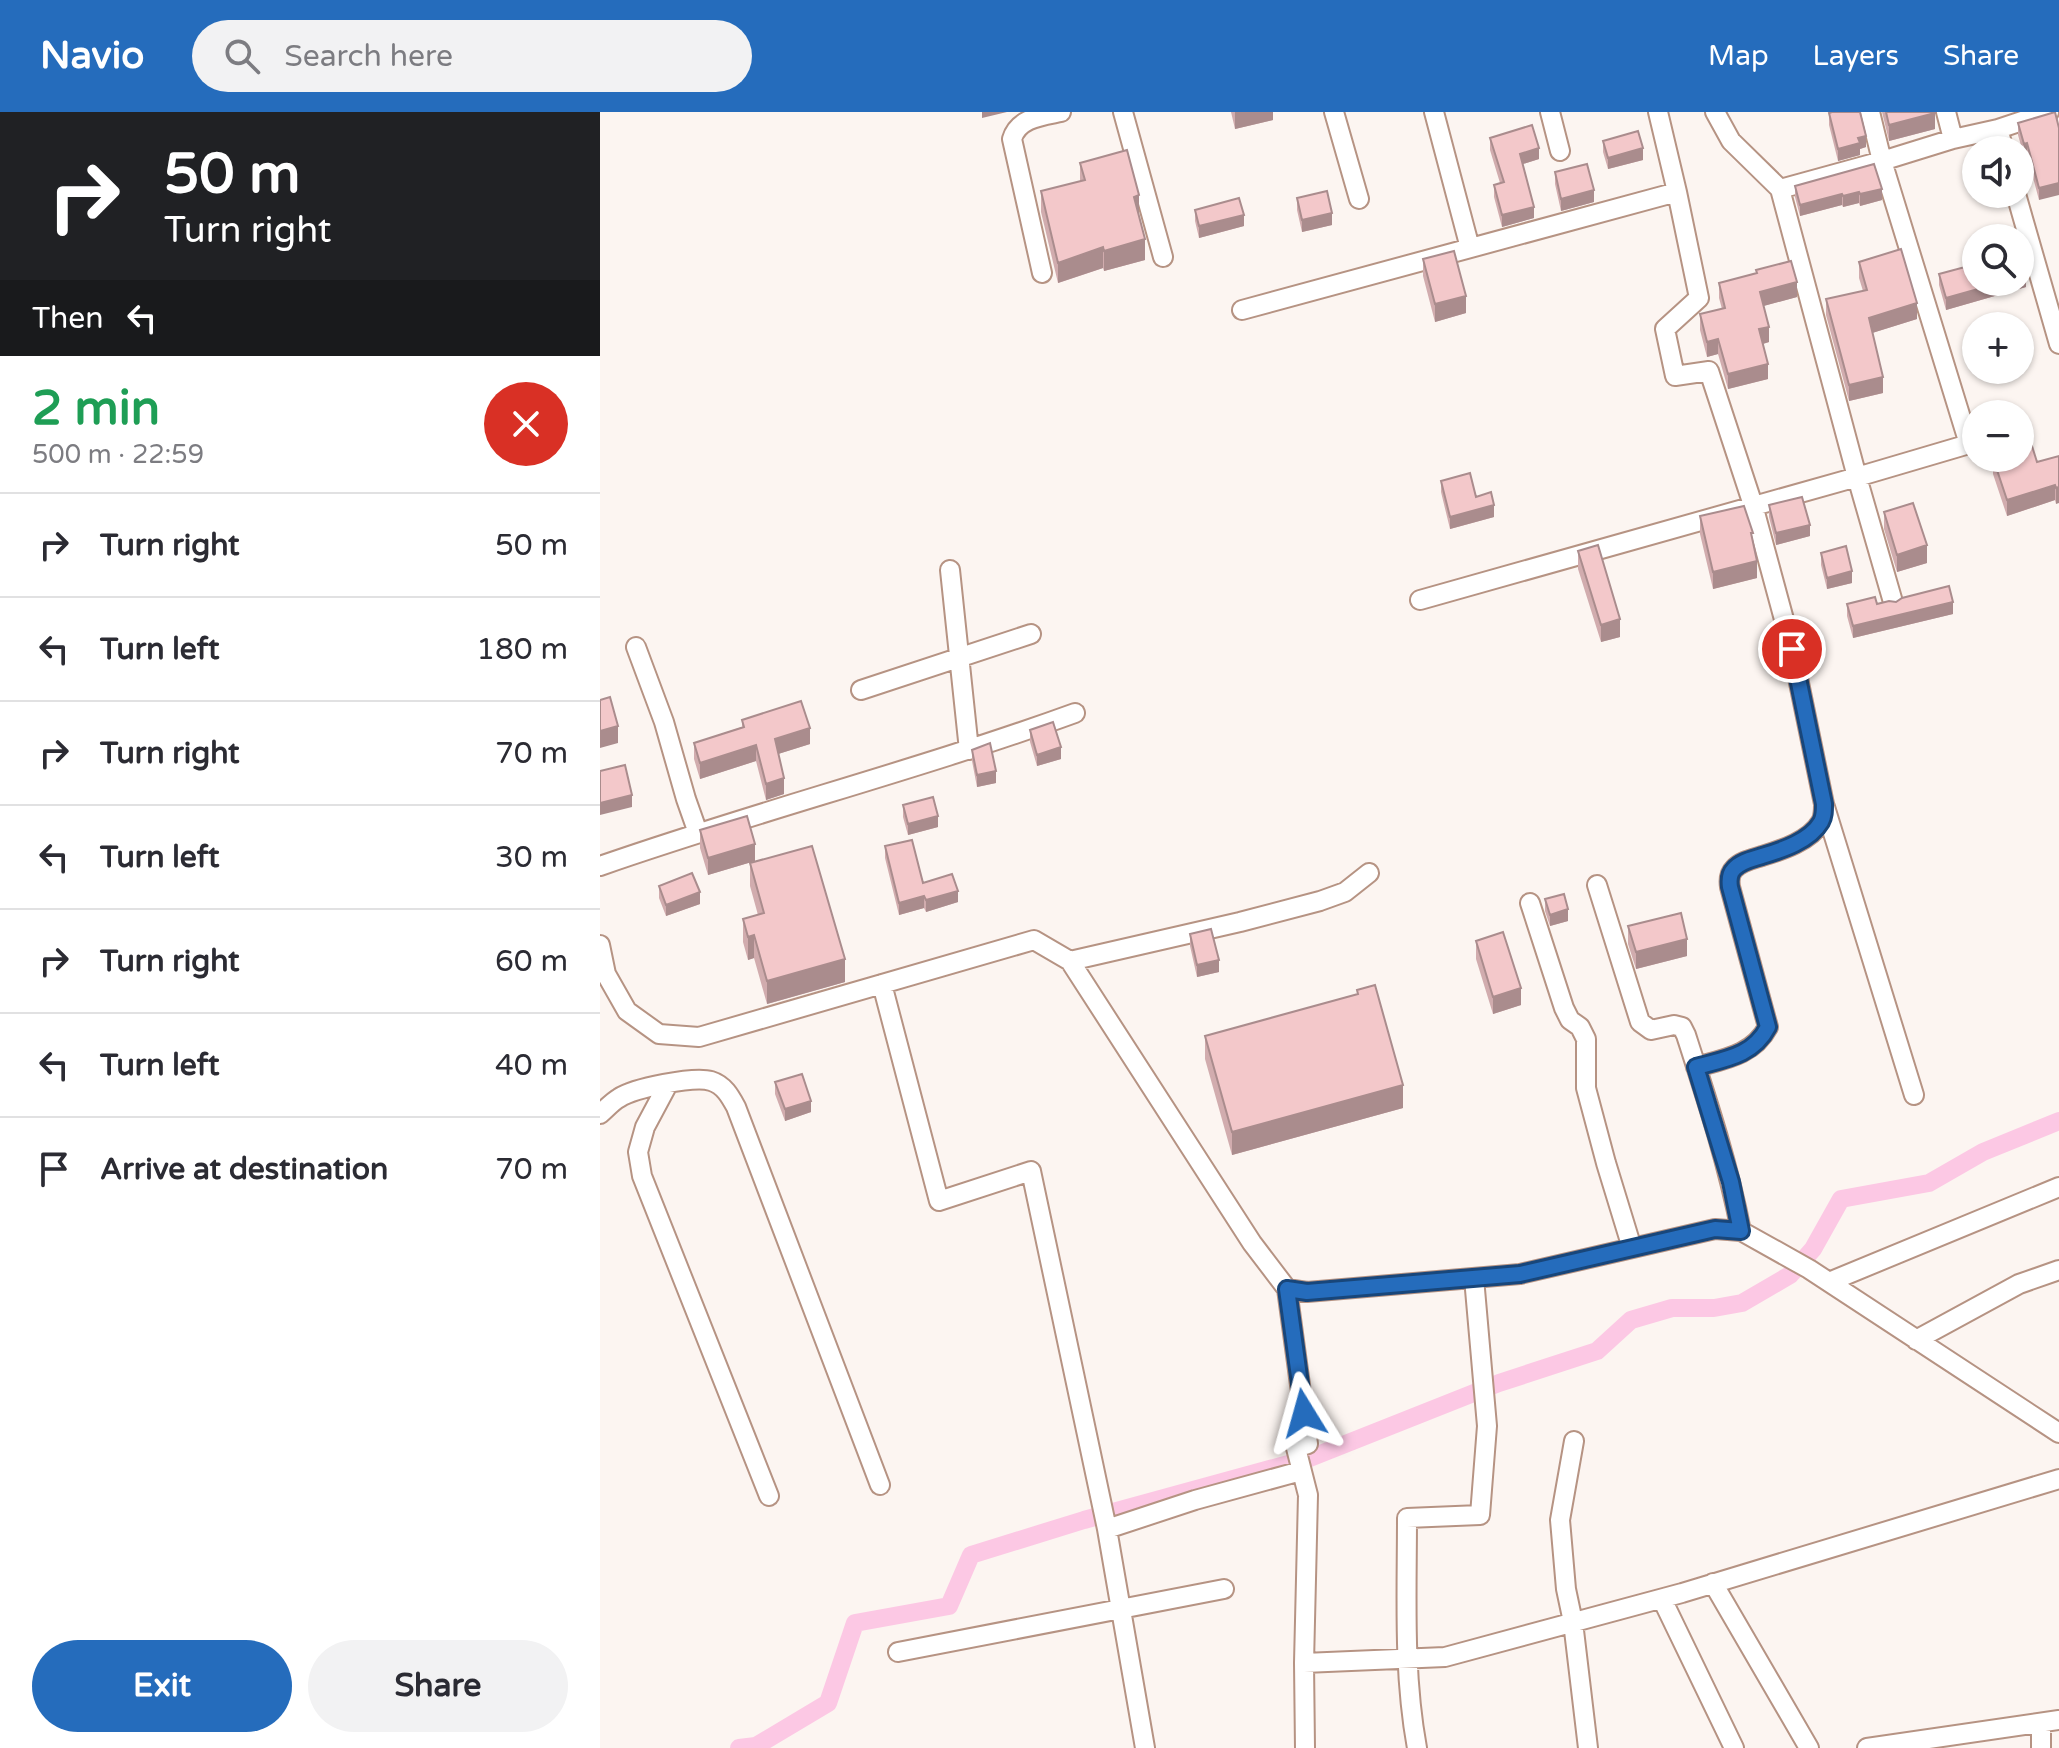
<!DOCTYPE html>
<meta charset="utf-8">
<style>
body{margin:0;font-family:"Varela Round",sans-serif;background:#f2f2f3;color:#2b2b33;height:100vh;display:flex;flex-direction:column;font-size:30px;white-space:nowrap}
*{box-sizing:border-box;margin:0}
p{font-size:26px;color:#7c7c81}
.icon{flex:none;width:44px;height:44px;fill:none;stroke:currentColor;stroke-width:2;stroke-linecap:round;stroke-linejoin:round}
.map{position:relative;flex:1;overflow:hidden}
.panel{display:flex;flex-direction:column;background:#fff;width:600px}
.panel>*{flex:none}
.banner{background:#202124;color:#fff;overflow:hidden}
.fabs{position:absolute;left:1362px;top:24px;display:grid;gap:16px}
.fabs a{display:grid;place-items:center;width:72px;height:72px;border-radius:50%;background:#fff;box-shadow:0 2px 6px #0004;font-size:40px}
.pin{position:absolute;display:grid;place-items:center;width:68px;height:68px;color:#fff;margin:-34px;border:4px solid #fff;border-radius:50%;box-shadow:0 2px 8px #0007}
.me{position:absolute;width:88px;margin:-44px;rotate:352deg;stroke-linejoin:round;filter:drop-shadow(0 0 6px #0008)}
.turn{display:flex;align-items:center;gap:28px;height:168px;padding:0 32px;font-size:36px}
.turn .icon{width:104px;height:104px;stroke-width:2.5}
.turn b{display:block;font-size:56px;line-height:68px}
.then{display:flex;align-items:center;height:76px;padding:0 32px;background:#0003;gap:16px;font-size:30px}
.round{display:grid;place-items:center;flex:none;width:84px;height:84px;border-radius:42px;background:#f2f2f3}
.overview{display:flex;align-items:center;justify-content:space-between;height:136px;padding:0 32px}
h1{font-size:48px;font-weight:800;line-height:60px;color:#1e9e55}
.cta{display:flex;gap:16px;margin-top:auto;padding:16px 32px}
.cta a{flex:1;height:92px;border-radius:48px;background:#256cbc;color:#fff;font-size:32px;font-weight:800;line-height:92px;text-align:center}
.cta a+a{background:#f2f2f3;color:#2b2b33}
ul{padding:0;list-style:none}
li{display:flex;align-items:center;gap:24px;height:104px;padding:0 32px;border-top:2px solid #e1e1e2}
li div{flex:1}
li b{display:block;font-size:30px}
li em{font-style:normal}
header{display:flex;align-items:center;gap:48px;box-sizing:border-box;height:112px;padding:0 40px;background:#256cbc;color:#fff}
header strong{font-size:38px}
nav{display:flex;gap:44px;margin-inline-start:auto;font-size:28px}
.search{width:560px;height:72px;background:#f2f2f3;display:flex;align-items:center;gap:20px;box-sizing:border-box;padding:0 28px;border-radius:44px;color:#7c7c81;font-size:30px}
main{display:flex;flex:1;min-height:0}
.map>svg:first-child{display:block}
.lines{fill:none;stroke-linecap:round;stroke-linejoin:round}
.canal{stroke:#fcc8e4;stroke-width:18}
.minor-casing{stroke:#b69383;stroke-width:22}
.minor{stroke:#fff;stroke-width:18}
.wall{fill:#d1acae}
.shaded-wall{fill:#aa8c8d}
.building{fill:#f3c8ca;stroke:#aa8c8d;stroke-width:2}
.route-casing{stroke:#18467a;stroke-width:20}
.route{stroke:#256cbc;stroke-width:14}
</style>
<header>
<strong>Navio</strong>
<div class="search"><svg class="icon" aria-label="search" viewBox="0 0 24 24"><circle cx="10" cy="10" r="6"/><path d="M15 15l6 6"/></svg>Search here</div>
<nav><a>Map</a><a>Layers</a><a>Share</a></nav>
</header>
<main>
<section class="panel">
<div class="banner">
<div class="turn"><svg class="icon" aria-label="right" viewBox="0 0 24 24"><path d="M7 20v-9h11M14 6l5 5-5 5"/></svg><div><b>50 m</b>Turn right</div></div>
<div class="then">Then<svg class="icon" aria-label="left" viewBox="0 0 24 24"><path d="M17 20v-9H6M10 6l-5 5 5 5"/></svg></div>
</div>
<div class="overview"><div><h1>2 min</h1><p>500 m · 22:59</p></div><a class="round" style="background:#d93025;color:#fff"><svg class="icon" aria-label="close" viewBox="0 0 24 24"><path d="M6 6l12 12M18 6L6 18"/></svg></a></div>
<ul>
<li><svg class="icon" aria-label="right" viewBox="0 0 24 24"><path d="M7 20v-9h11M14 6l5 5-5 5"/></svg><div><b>Turn right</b></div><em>50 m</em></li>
<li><svg class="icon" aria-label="left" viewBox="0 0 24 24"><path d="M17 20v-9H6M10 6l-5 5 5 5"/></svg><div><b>Turn left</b></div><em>180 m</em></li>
<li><svg class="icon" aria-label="right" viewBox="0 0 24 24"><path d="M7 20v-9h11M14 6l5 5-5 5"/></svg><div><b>Turn right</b></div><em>70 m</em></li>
<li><svg class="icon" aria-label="left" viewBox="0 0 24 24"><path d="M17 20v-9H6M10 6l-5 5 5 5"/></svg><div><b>Turn left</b></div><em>30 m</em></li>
<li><svg class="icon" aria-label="right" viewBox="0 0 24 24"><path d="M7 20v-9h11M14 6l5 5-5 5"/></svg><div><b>Turn right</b></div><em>60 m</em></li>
<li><svg class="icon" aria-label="left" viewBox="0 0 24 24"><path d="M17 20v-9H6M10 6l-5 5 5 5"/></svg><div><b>Turn left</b></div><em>40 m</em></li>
<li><svg class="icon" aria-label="arrive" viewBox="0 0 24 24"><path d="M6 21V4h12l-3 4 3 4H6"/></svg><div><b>Arrive at destination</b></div><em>70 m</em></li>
</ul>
<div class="cta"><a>Exit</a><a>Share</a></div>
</section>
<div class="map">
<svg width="1459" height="1636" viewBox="0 0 1459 1636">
<rect width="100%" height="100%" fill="#fcf5f1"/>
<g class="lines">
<!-- canal -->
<path class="canal" d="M139,1636l17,-2 72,-43 27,-80 94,-17 22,-51 113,-35 226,-62 189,-75 98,-32 34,-31 41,-12h42l28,-5 48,-28 23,-26 28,-50 88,-16 54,-31 76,-31"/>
<!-- minor casing -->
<g class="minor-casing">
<path id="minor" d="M523,0l40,145
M734,0l25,87
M834,0l36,136
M950,0l10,39
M1058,0l19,80 22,106 -34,31 10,47 34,-5 44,134 39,144 32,155c0,7 0,13 -3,18 -11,19 -39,28 -59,34 -9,3 -21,5 -28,13 -5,5 -5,11 -4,18l38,140c-15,28 -43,32 -72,40
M1115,0l16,29 49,48 102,-28 -12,-49
M1346,0l7,27 45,-10 6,21
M1398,17l51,-17
M1180,77l77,288 36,125
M1416,82l43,150
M442,161l-30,-134c6,-21 30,-23 49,-27
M642,198l435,-118
M350,458l19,180
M820,488l437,-123 112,-33 -87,-283 71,-22
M36,535l28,75 22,77 12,34
M261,578l170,-56
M1225,695l89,288
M0,754c157,-55 318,-96 475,-153
M997,773l43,137 11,8 23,-5 8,2 4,8c21,65 42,129 55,196
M930,791l34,105 6,12 10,7 6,12v49l20,75 26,85
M0,833l6,29 21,37 32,23 40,3 335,-97 36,21 182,282 35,46 20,3 213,-18 195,-45 26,2 68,38 250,164
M470,849l170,-39 80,-21 25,-9 24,-19
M282,872l57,217 92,-30 76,358
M68,972l-23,43 -7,25 4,24 127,320
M0,1002c6,-5 12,-12 19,-16 15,-10 75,-22 92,-17 13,4 19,15 25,26l144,378
M1229,1170l230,-95
M687,1177l21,155 -12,4 12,47 -4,168 141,-6 237,-64 377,-114
M1316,1228l103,-56 40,-14
M974,1329l-14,79 6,69 7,33 15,126
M1113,1471l96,165
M1062,1487l72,149
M298,1540l326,-63
M704,1551l1,85
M1441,1611v25
M545,1636l-38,-219 88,-29 106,-29
M817,1636c-14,-76 -10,-153 -10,-230l73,-3 7,-89 -13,-148
M1267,1636l192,-28"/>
</g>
<!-- minor -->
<use href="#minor" class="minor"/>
</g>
<!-- wall -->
<path class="wall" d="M631,0h42v8l-38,9z
M1282,0h53v17l-46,12z
M1455,0l-16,88 -12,-45 -3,1 -6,-21v-12z
M1229,1l37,34 -6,2v6l-22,6 -9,-36z
M890,26l49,21 -16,5 11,54 -32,9 -8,-30v-12l6,-2 -10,-33z
M1003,29l40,19 -35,9 -5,-17z
M480,51l59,53 6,44 -41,11 -1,-3 -45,15 -17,-71v-21l39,-9z
M1274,52l8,36 -22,6 -1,-3 -16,4 -1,-2 -42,11 -5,-19v-11z
M955,60l39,30 -33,9 -6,-27z
M697,86l35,27 -30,7 -5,-22z
M595,98l49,16 -45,12 -4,-17z
M823,147l43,54 -31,9 -12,-46z
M1259,150l58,57 -45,14 11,60 -34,8 -23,-86v-16l37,-8 -4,-13z
M1156,158l41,27 -34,9 6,36 -6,2 5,35 -40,10 -10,-35 -11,3 -7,-27v-16l22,-5 -3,-11v-15l37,-9z
M1339,162l37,8 50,5 -80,23 -7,-25z
M1459,344l-3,48 -1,-4 -48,16 -14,-42v-16l44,4z
M841,369l35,16 18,20 -44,12 -9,-37z
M1169,393l41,31 -34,9 -7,-28z
M1284,400l43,51 -30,9 -13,-43z
M1100,404l53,26 4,36 -44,11 -13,-55z
M978,439l42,86 -19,5 -23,-73z
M1221,441l31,30 -25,6 -6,-24z
M1247,492h30l76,10 -100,24 -6,-22z
M142,608l68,24 -32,10 6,40 -18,6 -10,-39 -56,18 -6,-20v-16l48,-16z
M430,618l31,29 -24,7 -7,-24z
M372,638l24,33 -19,4 -5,-26z
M303,693l35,22 -30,8 -5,-18z
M100,718l55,31 -47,14 -8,-27z
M285,734l38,37 35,19 -32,10 -2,-4 -25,7 -14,-57z
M150,751l95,119 -78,22 -13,-46 -6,2 -5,-18v-23l15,-4 -8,-29z
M59,774l41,18 -34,12 -7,-18z
M945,787l23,22 -18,5 -5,-15z
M1028,814l59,30 -51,13 -8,-25z
M590,822l29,38 -22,5 -7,-31z
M876,829l45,64 -28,9 -17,-55z
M757,878l46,118 -171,47 -27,-96v-23l152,-42z
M175,970l36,30 -26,9 -10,-27z"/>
<!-- shaded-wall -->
<path class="shaded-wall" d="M382,0h25l-25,6z
M635,0h38v8l-38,9z
M1335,1v16l-46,12v-16z
M1266,24v11l-6,2v6l-22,6v-12l20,-11z
M1427,31v12l-3,1v-12z
M939,36v11l-19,6v-11z
M1043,36v12l-35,9v-11z
M1459,71v12l-20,5v-12z
M1282,77v11l-22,6v-12z
M994,78v12l-33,9v-12z
M1259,80v11l-16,4v-11z
M1242,82v11l-42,11v-11z
M539,83v21l-5,-19z
M934,95v11l-32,9v-12z
M732,101v12l-30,7v-12z
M644,103v11l-45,12v-12z
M545,127v21l-41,11v-20z
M503,135v21l-45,15v-20z
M1426,164v11l-80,23v-12l57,-16h17v-5z
M1197,170v15l-37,10v-15z
M866,184v17l-31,9v-18z
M1317,191v16l-48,15v-16z
M1169,215v15l-10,3v-16z
M1118,227v15l-11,3v-15z
M1168,252v15l-40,10v-15z
M1283,265v16l-34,8v-16z
M1455,373v15l-48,16v-16z
M1459,375v16l-3,1v-16z
M894,393v12l-44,12v-12z
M1210,413v11l-34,9v-12z
M1327,433v18l-30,9v-17z
M1157,449v17l-44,11v-17z
M1252,459v12l-25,6v-11z
M1353,490v12l-100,24v-12z
M1020,507v18l-19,5v-17z
M18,614v17l-18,5v-17z
M210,616v16l-35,11v-16z
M156,633v16l-56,18v-16z
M461,635v12l-24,7v-11z
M396,659v12l-19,4v-12z
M184,666v16l-18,6v-16z
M32,683v12l-32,8v-12z
M338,704v11l-30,8v-11z
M155,732v17l-47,14v-17z
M358,779v11l-32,10v-12z
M100,780v12l-34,12v-11z
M324,784v12l-25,7v-12z
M968,797v12l-18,5v-11z
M154,823v23l-6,2v-23z
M1087,827v17l-51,13v-17z
M245,847v23l-78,22v-23z
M619,848v12l-22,5v-12z
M921,876v17l-28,9v-17z
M803,973v23l-171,47v-23z
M211,989v11l-26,9v-12z"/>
<!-- building -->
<path class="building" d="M1232,0h28l6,24 -8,2 2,5 -22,6 -9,-36z
M1286,0h49v1l-46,12z
M1455,0l4,16v55l-20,5 -12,-45 -3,1 -6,-21z
M932,13l7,23 -19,6 14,53 -32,8 -8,-30 10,-3 -14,-44z
M1038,19l5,17 -35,10 -5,-17z
M527,38l12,45 -5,2 11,42 -41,12 -1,-4 -45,16 -17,-72 44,-11 -5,-17z
M987,52l7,26 -33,9 -6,-27z
M1274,52l8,25 -22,5 -1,-2 -16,4 -1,-2 -42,11 -5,-19z
M727,79l5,22 -30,7 -5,-22z
M639,86l5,17 -45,11 -4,-16z
M1301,137l16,54 -48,15 14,59 -34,8 -23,-86 41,-9 -8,-28z
M854,139l12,45 -31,8 -12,-45z
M1420,146l6,18 -6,1z
M1191,149l6,21 -37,10 9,35 -10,2 9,35 -40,10 -10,-35 -11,3 -7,-28 25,-6 -6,-25 38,-10 -1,-3z
M1376,152v18h27l-57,16 -7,-24z
M1432,334l5,16 22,-6v31l-3,1 -1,-3 -48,15 -14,-42h27v-8z
M870,361l6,24 15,-5 3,13 -44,12 -9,-36z
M1202,385l8,28 -34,8 -7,-28z
M1313,391l14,42 -30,10 -13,-43z
M1144,394l9,27h-2l6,28 -44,11 -13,-56z
M998,433l22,74 -19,6 -23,-74z
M1246,434l6,25 -25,7 -6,-25z
M1349,474l4,16 -100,24 -6,-22 28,-7 2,7 12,-3 7,1 6,-4z
M10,585l8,29 -18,5v-31z
M201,589l9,27 -35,11 9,39 -18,6 -10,-39 -56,18 -6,-20 50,-16 -2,-7z
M453,610l8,25 -24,8 -7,-25z
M390,631l6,28 -19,4 -5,-25z
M25,653l7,30 -32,8v-32z
M333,685l5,19 -30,8 -5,-19z
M147,704l8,28 -47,14 -8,-28z
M312,728l11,43 29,-9 6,17 -32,9 -2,-4 -25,7 -14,-57z
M212,734l33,113 -78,22 -13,-46 -6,2 -5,-18 21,-6 -14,-50z
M92,761l8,19 -34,13 -7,-19z
M964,782l4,15 -18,6 -5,-16z
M1081,801l6,26 -51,13 -8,-26z
M611,817l8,31 -22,5 -7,-31z
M903,820l18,56 -28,9 -17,-56z
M775,873l28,100 -171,47 -27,-96 153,-42 -1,-4z
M202,962l9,27 -26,8 -10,-27z"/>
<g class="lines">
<!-- route casing -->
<g class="route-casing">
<path id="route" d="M704,1301l-17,-124 20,3 213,-18 195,-45 26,2 -10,-49 -35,-115c29,-8 57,-11 72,-40l-38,-140c-1,-7 -1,-13 4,-18 7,-8 19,-10 28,-13 20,-6 48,-15 59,-34 3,-5 3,-11 3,-18l-32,-155"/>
</g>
<!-- route -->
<use href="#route" class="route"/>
</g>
</svg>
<div class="fabs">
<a><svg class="icon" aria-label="sound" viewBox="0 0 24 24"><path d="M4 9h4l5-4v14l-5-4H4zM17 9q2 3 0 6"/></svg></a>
<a><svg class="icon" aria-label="search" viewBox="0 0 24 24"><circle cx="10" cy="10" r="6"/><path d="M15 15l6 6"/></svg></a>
<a>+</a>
<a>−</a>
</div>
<div class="pin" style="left:1192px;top:537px;background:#d93025"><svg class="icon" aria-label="arrive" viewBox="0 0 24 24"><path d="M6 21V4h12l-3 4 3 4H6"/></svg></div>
<svg class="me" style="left:704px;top:1301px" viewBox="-20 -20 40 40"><path d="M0-17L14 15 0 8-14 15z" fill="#256cbc" stroke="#fff" stroke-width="4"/></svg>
</div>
</main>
